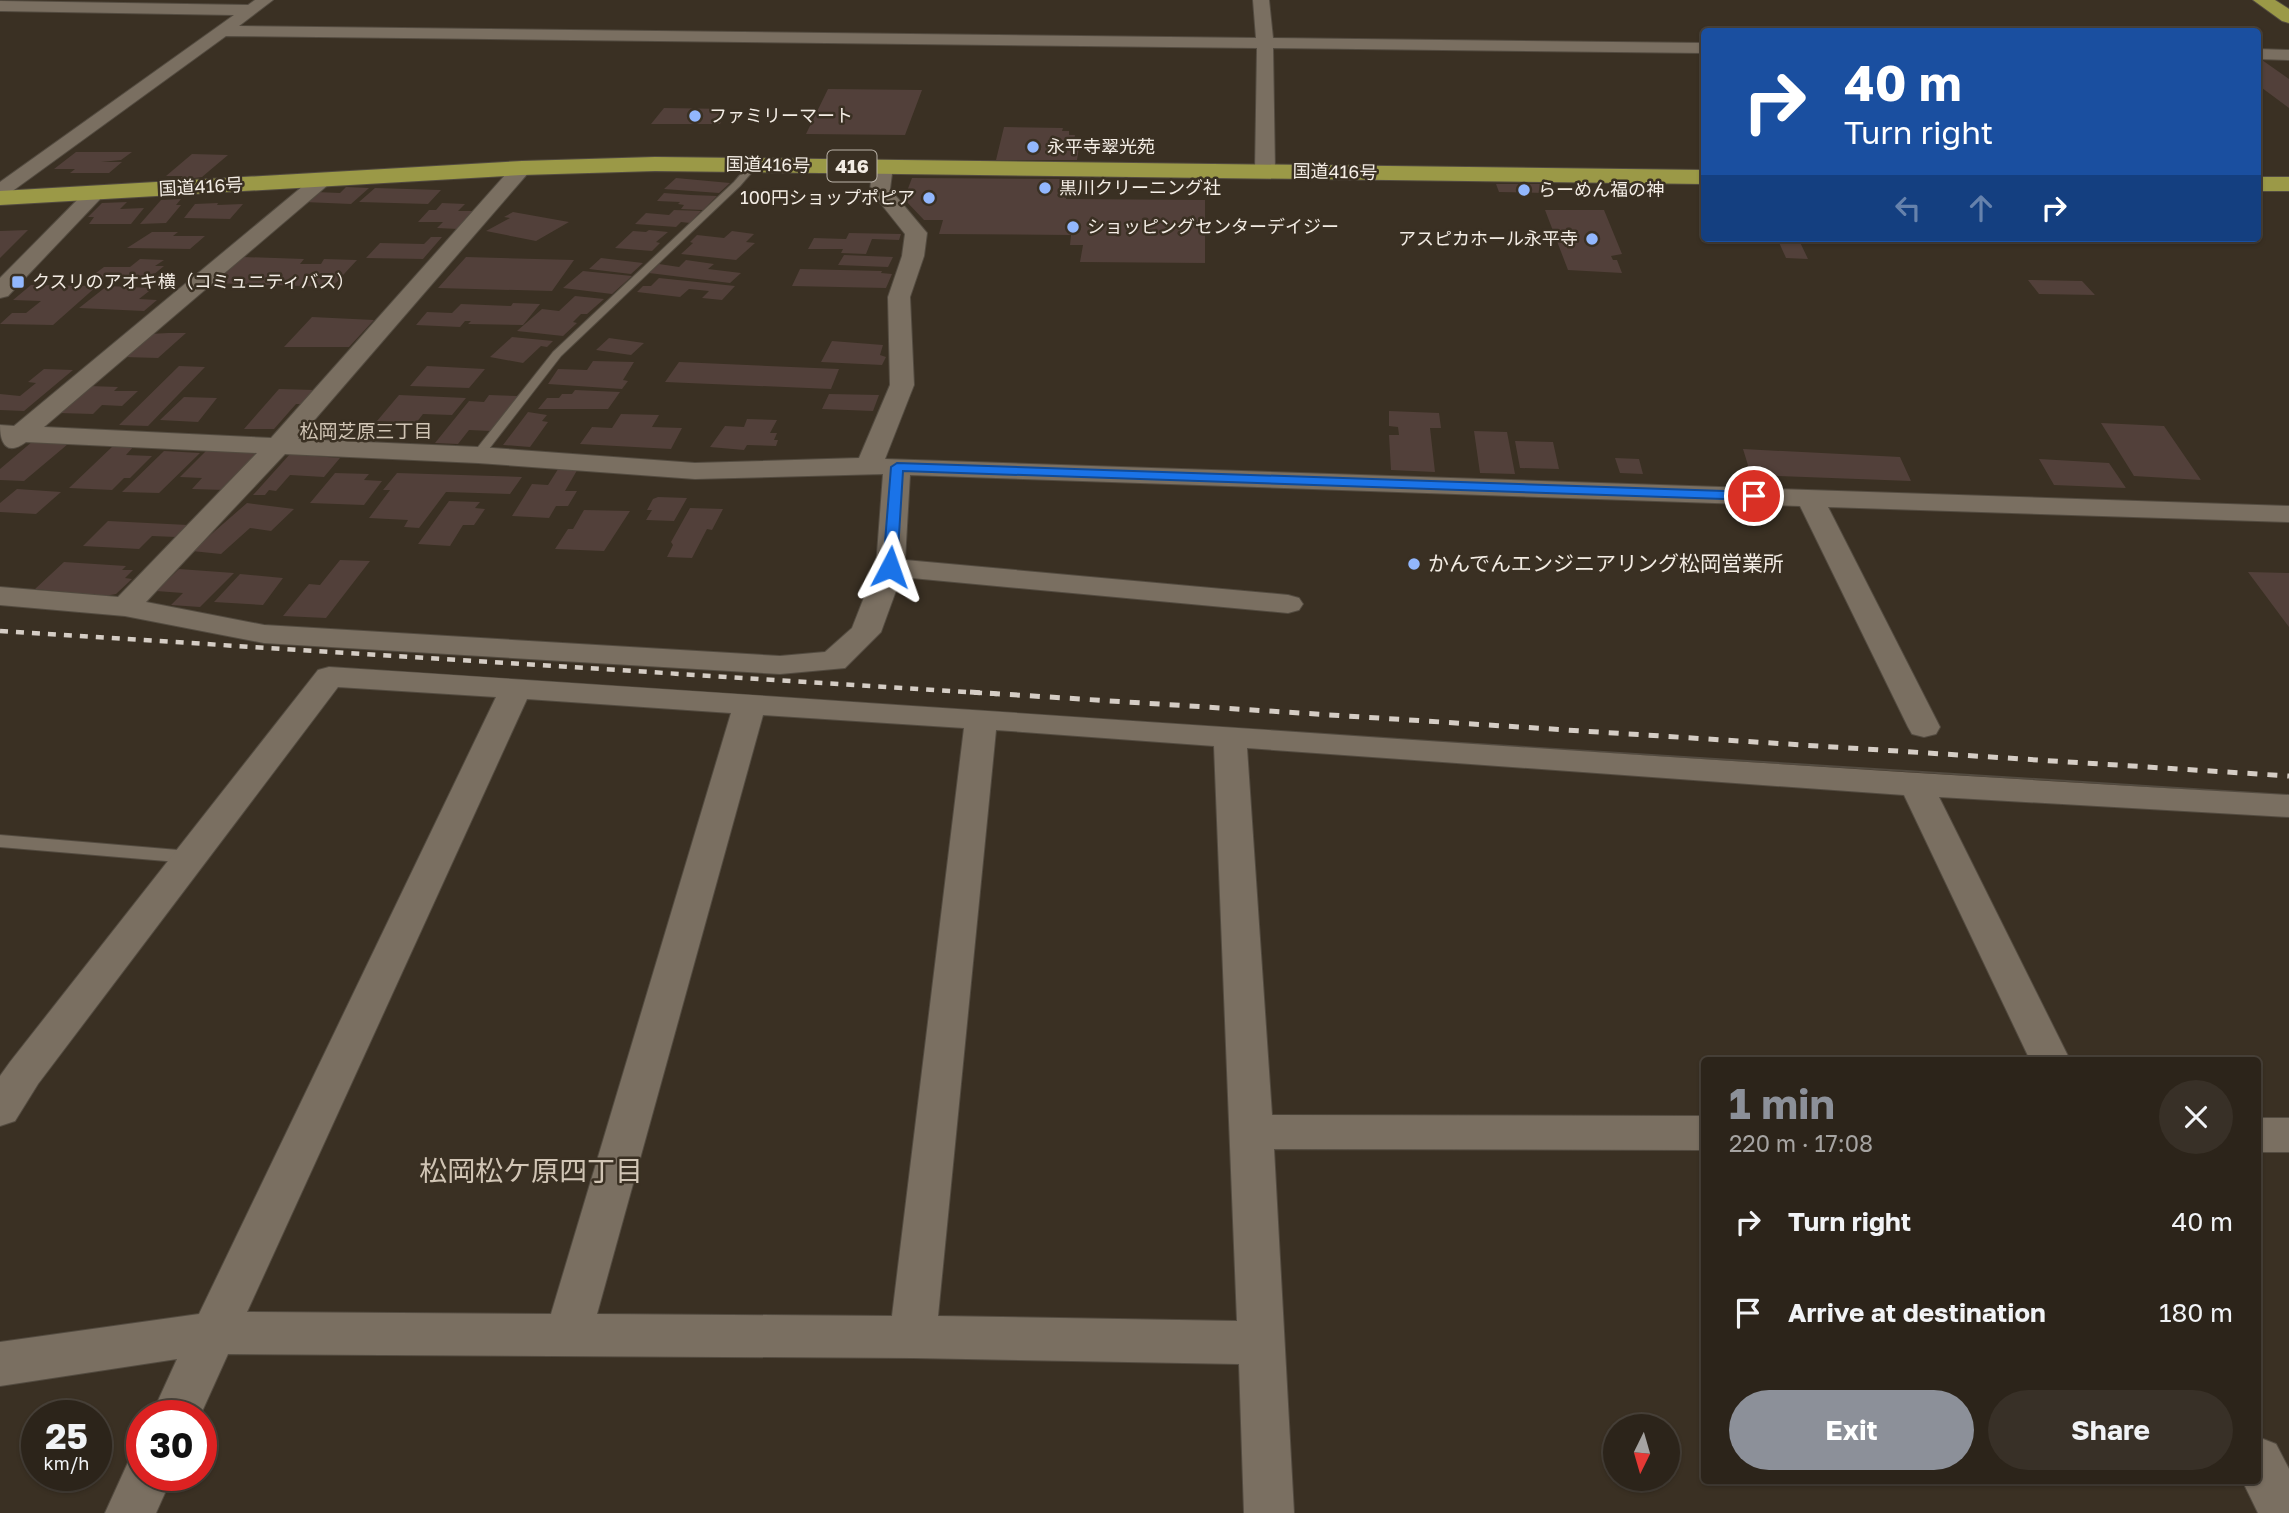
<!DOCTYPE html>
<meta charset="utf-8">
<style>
body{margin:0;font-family:"Golos Text","Noto Sans JP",sans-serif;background:#383027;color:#f1f3f6;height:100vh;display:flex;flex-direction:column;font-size:26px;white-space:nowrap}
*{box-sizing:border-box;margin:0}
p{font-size:23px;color:#a6a4a2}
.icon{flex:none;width:38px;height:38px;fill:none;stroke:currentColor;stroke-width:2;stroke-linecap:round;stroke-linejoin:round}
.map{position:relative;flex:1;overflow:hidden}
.panel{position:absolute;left:1701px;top:1057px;width:560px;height:427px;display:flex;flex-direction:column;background:#2c241a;border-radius:7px;box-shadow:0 2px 5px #0004,0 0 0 2px #484139}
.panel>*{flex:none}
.hud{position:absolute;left:1701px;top:28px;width:560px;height:214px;border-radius:7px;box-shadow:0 2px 5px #0004,0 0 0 2px #484139;background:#1a4fa0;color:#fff;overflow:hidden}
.needle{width:46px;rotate:185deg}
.buttons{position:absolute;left:1603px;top:1414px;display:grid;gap:14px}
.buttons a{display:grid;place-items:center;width:77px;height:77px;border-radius:50%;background:#2c241a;box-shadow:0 2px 5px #0004,0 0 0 2px #484139;font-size:35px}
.speed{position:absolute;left:21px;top:1400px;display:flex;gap:14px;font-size:35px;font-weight:700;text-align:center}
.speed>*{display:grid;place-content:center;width:91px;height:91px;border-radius:50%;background:#2c241a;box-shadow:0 2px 5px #0004,0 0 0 2px #484139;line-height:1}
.speed small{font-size:18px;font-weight:400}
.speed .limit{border:10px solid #d22;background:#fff;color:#111}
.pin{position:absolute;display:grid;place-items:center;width:60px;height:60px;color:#fff;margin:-30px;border:4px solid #fff;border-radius:50%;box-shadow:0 2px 7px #0007}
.me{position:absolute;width:77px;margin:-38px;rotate:4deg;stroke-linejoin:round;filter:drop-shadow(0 0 5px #0008)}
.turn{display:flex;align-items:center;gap:24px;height:147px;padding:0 28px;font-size:32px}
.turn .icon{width:91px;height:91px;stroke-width:2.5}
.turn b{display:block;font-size:49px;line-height:60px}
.lanes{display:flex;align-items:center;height:66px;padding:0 28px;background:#0003;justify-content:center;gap:35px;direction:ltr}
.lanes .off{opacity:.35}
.round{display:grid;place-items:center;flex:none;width:74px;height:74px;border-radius:37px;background:#383027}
.overview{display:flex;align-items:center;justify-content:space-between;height:119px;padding:0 28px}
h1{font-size:42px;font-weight:700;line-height:52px;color:#8c9099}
.action{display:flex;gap:14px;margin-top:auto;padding:14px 28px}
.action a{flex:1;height:80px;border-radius:42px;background:#8c9099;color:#fff;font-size:28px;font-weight:700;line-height:80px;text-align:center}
.action a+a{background:#383027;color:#f1f3f6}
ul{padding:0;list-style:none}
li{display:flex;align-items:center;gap:21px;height:91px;padding:0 28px}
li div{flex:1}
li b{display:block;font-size:26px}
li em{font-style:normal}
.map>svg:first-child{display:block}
.building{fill:#52403a}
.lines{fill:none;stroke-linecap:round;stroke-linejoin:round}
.lane-casing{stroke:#534b40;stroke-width:2}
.street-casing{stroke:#534b40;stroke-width:2}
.highway-casing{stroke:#534b40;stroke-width:2}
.lane{fill:#7a6f61;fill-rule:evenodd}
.street{fill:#7a6f61;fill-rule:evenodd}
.highway{fill:#9b9947;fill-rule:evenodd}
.rail-far1{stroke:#d5cdc5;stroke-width:4.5;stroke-dasharray:8 8;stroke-linecap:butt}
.rail{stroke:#d5cdc5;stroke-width:5;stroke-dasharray:10 10;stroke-linecap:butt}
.route{fill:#1a73e8;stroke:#114b97;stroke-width:2}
.poi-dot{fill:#92b7fd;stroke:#3a3023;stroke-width:2.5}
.labels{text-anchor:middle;stroke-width:5;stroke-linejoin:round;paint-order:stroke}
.far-poi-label{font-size:18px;fill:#f3ece4;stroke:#3a3023;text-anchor:start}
.far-street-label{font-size:18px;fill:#f3ece4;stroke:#3a3023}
.shield{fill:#3a3023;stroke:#bcb4aa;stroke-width:2}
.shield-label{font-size:19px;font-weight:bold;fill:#f3ece4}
.far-neighbourhood-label{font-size:19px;fill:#d1c5b5;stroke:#3a3023}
.poi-label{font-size:21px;fill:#f3ece4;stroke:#3a3023;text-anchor:start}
.near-neighbourhood-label{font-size:28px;fill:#d1c5b5;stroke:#3a3023}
</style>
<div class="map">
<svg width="2289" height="1513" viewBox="0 0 2289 1513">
<rect width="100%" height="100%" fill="#3a3023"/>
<!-- building -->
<path class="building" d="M2258,60h4l27,19v29l-31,-23z
M828,89l94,1 -17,45 -99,-1z
M664,108l63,1 -7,15h-69z
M1004,127l59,1 -1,3h7v4h6l-1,6h6l-3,19h-81z
M76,152h56l-11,8 -20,2h21l-13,11h-39l5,-4h-21z
M192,154l36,1 -26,22 -23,3 4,-4h-17z
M676,178l54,5 -11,10 -55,-4z
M912,178l157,1 -3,20 139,1v63l-125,-1 3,-17h-13l1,-10 -132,-1 4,-14h-19l-20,-21z
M1496,184h47l3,9 -47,-1z
M346,187l23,1 -18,16 -47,-2 12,-10 24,1z
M375,188l66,2 -13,14 -69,-2z
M664,193l27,2 26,1 -14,14 -22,-1 3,-4 -6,-1 2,-2 -23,-1z
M181,199l-5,6h5l-15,18 -26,1 21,-24z
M127,202l-7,7 24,-1 -13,16h-42l5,-7h-6l14,-14z
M218,203l-1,2 26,-1 -13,15 -46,-1 11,-14z
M442,203l23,1 -7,7h15l-15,18 -21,-1 6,-6h-25l11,-12h7z
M674,210l27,1 -11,12 -9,-1 -5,5 -41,-3 11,-11 23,2z
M1545,210h59l18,44 -11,2 2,4h4l5,13 -54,-3z
M513,212l56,10 -33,19 -50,-10 24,-13 -6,-1z
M28,230l-28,28v-27z
M649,230l19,2 -12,10 4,1 -8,8 -37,-3 18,-17 13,1z
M732,231l22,3 -8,8 9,1 -19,17 -55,-6 12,-11 -3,-1 7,-7 27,3z
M152,232h26l-5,4h32l-15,13 -63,-1z
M849,233l52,1 -2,6 -27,-1 -6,15 -25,-1 2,-4h-35l6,-11 32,1z
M431,237h11l-19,22 -57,-1 14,-15 44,1z
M1777,238h21l10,21 -22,-1z
M844,255l49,2 -5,10 -50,-2z
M243,257l61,2 -4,5h21l3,-5 33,1 -25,27 -119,-4z
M466,257l108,3 -22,31 -114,-3z
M601,258l42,5 -12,11 -42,-5z
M140,259l24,1 -9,6h9l-17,14 -58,-2 15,-11h26z
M686,260l28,4 -6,5 33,4 -11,10 -81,-10 10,-9 20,3z
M800,269l82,2 -1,2 11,1 -6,14 -94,-2z
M583,271l49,5 -20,18 -49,-6z
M659,278l76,8 -13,14 -20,-2 7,-7 -20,-2 -9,8 -43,-5 6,-6h8z
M2028,280l54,1 13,14 -56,-1z
M31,285l66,1 -44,39 -53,-1 12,-11h14l15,-12 -28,-1z
M107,286l46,2 -14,11 18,1 -13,11 -65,-3z
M575,296l29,3 -17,15h-6l-8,8 4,1 -14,13 -46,-5 25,-22 17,2z
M513,303l27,1 -17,21 -55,-1 3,-3h-6l-5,6 -44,-2 11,-13 25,1 9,-9 50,2z
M312,317l62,3 -25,27h-65z
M168,333h18l-28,25 -34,-1 26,-23z
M512,337l41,4 -6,6 -6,-1 -18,17 -33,-6z
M609,338l35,5 -13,12 -35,-5z
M832,341l51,4 -3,10 6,2 -4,8 -61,-3z
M593,361l41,1 -11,18 5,1 -6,8 -74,-5 10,-15 29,1z
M679,362l160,7 -8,20 -166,-7z
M179,366l26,1 -57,59 -29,-1z
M427,366l58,3 -16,19 -59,-2z
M44,369l29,1 -49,41 -24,-1v-16l20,2 16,-13 -8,-1z
M89,386l29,1 -4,4h24l-16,15 -20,-1 -9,9 -34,-1z
M279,389l36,1 -12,14h-7l-22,25h-30z
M575,390l45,2 -12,17h-70l9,-11h12l3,-4h10z
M829,394l50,1 -6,16 -51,-2z
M399,395l67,3 -14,17 -29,-1 -7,9 -39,-2z
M489,395l29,1 -27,35 -22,-1 -11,14 -23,-1 34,-42 15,1z
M184,397l33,1 -19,24 -38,-2z
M1389,411l50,2 2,15h-11l5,44 -44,-2 -2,-35h10l-1,-8 -9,-1z
M528,412l19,3 -5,6 6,1 -18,25 -27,-2z
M621,414l38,1 -7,12 30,1 -11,21 -91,-5 12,-17 20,1z
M747,419l30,1 -7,13h7l-3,7h4l-2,6 -29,-1 -3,5 -34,-3 15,-21 19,1z
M2101,423l63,3 37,54 -67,-4z
M1474,431l33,1 8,42 -35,-1z
M33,441l35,3 -44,37 -24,-1v-11z
M1515,441l38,1 6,27 -39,-1z
M113,446h21l-8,9 26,1 -22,22h-6l-12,12 -43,-2z
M1743,449l157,8 11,24 -160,-6z
M164,451l36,2 -41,40 -37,-1z
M206,451l53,2 -34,37 -33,-1 10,-11 -22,-1z
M290,454l50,4 -16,19 -34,-2 -14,16 -7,-1 -4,5h-12z
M1615,458l24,1 4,15 -23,-1z
M2039,459l70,4 17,25 -72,-3z
M560,466l19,1 -14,24h12l-9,15h-12l-7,12 -37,-2 20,-32 16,1z
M335,473l34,1 -5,6 18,1 -18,24 -54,-2z
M397,473l125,4 -12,17 -64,-2 -27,36 -15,-1 4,-7 -39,-2 21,-28h-7z
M17,489l44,3 -25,22 -36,-2v-9z
M658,497l29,1 -13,23 -28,-1 6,-10h-5l6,-11z
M449,501l31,1 -5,6 10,1 -11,16h-11l-13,21 -32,-2z
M247,503l47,6 -23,22 -21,-3 -29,26 -29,-3z
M690,508l33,1 -11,21 -5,-1 -15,29 -25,-1 6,-12 -2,-3z
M584,510l46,1 -26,40 -49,-2 13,-20h5z
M108,521l80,4 -12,12 -24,-1 -13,13 -56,-3z
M340,560l30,1 -44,57 -43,-2 26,-32 11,1z
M64,562l62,4 -4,4h11l-8,8 7,1 -16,15 -11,2 -70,-7z
M179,569l55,4 -34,34 -29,-2 12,-12 -27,-2z
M2248,572l41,1v54z
M240,574l43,4 -20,27 -49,-3z"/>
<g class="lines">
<!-- lane casing -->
<g class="lane-casing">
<path id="lane" d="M751,162l8,2 -19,22 -179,170 -79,102h-8v-6l79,-100 181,-170z
M0,835l190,16 6,2 2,4 -2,4 -6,2 -190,-16z"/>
</g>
<!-- street casing -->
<g class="street-casing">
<path id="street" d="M255,0h18l-34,26 1017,12 -3,-38h16l4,38 431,5v10l-431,-5 2,123 -3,4h-14l-3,-4 2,-123 -1031,-12 -219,159 -7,2v-15l234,-167 -234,-4v-10l248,4z
M2258,49l31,1v10l-31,-1z
M883,160l10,6 -3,23 37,44 -3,23 -14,41 4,88 -29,74 1404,47v16l-461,-15 112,220 -4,7 -12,3 -12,-3 -4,-7 -108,-221 -890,-31 -5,85 383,35 11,3 4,6 -4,6 -11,3 -387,-36 -20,55 -36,36 -65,6 -516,-31 -139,-27 -125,-11v-18l118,10 139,-144 -231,-11c-19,14 -26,2 -26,-17l14,1 301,-250h14l3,4 -3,4 -285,243 227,11 244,-274 7,-2 10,6 -3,4 -231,267 180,8 217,16 164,-5 31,-73 -2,-88 14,-41 3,-22 -35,-44 3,-24zM285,454l193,9 217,16 188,-5 -7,93 -24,61 -27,24 -45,4 -516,-31 -118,-23z
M95,187l7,2 3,4 -3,4 -94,99 -8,2v-20l88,-89z
M329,667c654,42 1306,91 1960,128v22l-350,-20 131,263h-40l-126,-265 -657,-47 25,367 432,1v34l-430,-1 20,364h-50l-5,-149 -326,-6 -685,-4 -28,62h-49l26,-57 -177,27v-44l199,-28 297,-617 -158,-10 -300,397 -23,37 -15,5v-50l10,-14 308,-392zM527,699l204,14 -180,601 -304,-2zM763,715l201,13 -72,588 -295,-2zM996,730l218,16 23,575 -299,-5z
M2258,1118h31v34h-31z
M2258,1437l18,7 13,25v44h-31l-16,-33h16z
M142,1453v22h31l-17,38h-51l25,-55z"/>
</g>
<!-- highway casing -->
<g class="highway-casing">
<path id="highway" d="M2253,0h22l14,9v14l-7,-2z
M655,157l1049,13v14l-1049,-13 -133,4 -522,30v-14l522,-30z
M2258,177h31v14h-31z"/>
</g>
<!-- lane -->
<use href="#lane" class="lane"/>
<!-- street -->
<use href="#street" class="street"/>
<!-- highway -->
<use href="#highway" class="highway"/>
<!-- rail-far1 -->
<path class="rail-far1" d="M0,631l997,63"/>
<!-- rail -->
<path class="rail" d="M970,692l1319,84"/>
</g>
<!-- route -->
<path class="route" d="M897,463l857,29 7,4 -7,4 -851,-29 -6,96 -7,4 -7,-4 8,-100z"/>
<!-- markers -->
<g class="poi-dot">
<circle cx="695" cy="116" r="7"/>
<circle cx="1033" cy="147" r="7"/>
<circle cx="1045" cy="188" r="7"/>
<circle cx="1524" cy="190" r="7"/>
<circle cx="929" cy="198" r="7"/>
<circle cx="1073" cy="227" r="7"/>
<circle cx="1592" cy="239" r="7"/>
<rect x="11" y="275" width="14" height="14" rx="3.5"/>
<circle cx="1414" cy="564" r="7"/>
</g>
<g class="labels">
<!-- far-poi labels -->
<g class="far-poi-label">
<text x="709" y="122">ファミリーマート</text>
<text x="1047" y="153">永平寺翠光苑</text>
<text x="1059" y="194">黒川クリーニング社</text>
<text x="1538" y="196">らーめん福の神</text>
<text x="915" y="204" text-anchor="end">100円ショップポピア</text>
<text x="1087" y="233">ショッピングセンターデイジー</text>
<text x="1578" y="245" text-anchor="end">アスピカホール永平寺</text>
<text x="32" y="288">クスリのアオキ横（コミュニティバス）</text>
</g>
<!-- far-street labels -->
<g class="far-street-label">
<text transform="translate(768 165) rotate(1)" y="6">国道416号</text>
<text transform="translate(1335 172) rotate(1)" y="6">国道416号</text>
<text transform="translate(201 187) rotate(-3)" y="6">国道416号</text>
</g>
<!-- shield labels -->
<rect class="shield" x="827.5" y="150.5" width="49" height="31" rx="5"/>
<g class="shield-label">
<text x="852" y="173">416</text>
</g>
<!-- far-neighbourhood labels -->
<g class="far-neighbourhood-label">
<text x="366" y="438">松岡芝原三丁目</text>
</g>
<!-- poi labels -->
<g class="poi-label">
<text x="1428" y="571">かんでんエンジニアリング松岡営業所</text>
</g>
<!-- near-neighbourhood labels -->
<g class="near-neighbourhood-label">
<text x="531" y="1181">松岡松ケ原四丁目</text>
</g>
</g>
</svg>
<div class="buttons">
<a><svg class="needle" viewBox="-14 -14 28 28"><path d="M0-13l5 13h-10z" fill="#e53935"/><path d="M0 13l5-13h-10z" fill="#a6a4a2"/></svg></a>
</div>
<div class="speed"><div>25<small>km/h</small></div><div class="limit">30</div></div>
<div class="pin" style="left:1754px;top:496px;background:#d93025"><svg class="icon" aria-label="arrive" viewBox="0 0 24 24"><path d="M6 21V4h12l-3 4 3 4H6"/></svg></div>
<svg class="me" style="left:890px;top:567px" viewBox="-20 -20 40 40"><path d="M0-17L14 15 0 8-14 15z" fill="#1a73e8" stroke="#fff" stroke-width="4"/></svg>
<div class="hud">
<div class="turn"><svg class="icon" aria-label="right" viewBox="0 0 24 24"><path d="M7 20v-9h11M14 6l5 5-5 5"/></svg><div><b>40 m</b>Turn right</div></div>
<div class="lanes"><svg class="icon off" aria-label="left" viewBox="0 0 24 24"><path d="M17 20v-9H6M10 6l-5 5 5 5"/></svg><svg class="icon off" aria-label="ahead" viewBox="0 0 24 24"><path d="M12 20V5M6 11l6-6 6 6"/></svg><svg class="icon" aria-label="right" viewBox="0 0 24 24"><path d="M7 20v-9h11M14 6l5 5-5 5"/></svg></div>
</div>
<section class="panel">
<div class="overview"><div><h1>1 min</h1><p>220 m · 17:08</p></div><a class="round"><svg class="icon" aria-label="close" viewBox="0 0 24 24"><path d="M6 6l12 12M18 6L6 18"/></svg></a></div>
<ul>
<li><svg class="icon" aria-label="right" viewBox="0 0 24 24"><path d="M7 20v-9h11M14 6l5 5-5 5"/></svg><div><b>Turn right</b></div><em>40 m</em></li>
<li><svg class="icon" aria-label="arrive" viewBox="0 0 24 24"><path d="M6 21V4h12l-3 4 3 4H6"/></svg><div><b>Arrive at destination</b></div><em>180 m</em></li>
</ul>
<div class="action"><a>Exit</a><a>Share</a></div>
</section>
</div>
